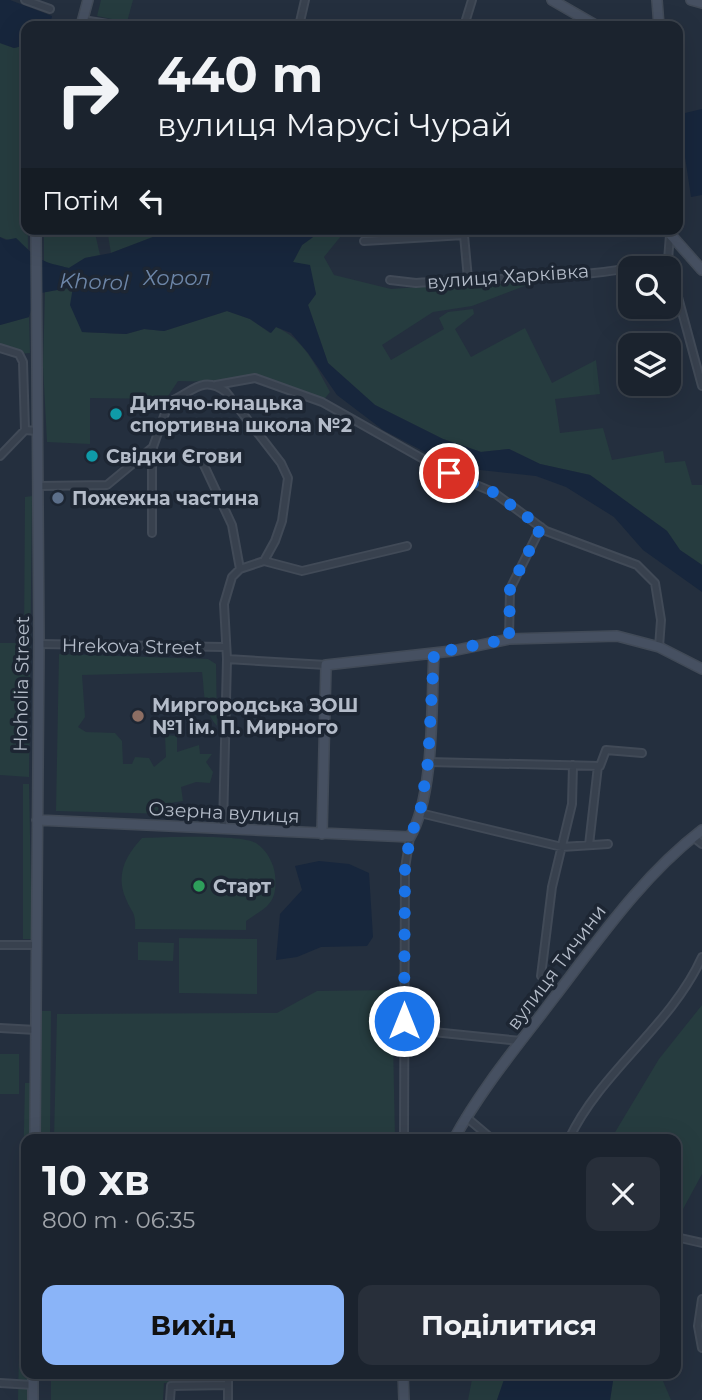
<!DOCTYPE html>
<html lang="uk">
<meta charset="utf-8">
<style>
body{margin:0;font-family:Montserrat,sans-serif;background:#282f3a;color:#f1f3f6;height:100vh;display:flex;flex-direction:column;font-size:26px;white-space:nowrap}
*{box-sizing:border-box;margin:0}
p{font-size:23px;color:#a0a4aa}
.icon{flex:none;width:38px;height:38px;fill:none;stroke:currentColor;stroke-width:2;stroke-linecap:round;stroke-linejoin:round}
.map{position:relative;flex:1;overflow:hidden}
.panel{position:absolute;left:21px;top:1134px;width:660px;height:245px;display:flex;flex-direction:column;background:#1b232e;border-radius:14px;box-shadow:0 7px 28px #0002,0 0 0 2px #39404a}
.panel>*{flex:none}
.top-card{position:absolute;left:21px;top:21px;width:662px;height:214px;border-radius:14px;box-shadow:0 7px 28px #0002,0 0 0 2px #39404a;background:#1b232e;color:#f1f3f6;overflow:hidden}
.controls{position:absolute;left:618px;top:256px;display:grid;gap:14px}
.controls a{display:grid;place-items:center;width:63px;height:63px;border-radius:14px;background:#1b232e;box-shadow:0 7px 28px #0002,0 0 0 2px #39404a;font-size:35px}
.pin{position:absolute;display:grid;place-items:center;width:60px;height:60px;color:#fff;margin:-30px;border:4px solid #fff;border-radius:50%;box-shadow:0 2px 7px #0007}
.me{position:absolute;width:77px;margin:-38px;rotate:0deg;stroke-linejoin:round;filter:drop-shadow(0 0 5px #0008)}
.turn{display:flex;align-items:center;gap:24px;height:147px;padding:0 21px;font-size:32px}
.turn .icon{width:91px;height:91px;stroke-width:2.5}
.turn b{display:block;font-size:49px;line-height:60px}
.then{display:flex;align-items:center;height:66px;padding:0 21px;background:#0003;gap:14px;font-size:26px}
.round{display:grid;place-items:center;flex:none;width:74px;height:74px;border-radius:14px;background:#282f3a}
.overview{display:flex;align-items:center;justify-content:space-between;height:119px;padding:0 21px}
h1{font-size:42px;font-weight:700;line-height:52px}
.action{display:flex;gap:14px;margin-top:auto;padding:14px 21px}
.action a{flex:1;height:80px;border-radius:14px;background:#8ab4f8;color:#111;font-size:28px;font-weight:700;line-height:80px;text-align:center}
.action a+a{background:#282f3a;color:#f1f3f6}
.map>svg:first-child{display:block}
.green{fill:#263c3f}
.water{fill:#17263c}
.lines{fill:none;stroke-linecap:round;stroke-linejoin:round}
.street-casing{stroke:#414a57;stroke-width:10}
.secondary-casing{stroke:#414a57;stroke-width:12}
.street{stroke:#38414e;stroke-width:6}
.secondary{stroke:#465061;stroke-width:9}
.route{stroke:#1a73e8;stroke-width:12;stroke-dasharray:0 21.6}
.culture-dot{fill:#0f9aa8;stroke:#1d2633;stroke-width:2.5}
.service-dot{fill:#5c6f8a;stroke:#1d2633;stroke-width:2.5}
.education-dot{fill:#8d6e63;stroke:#1d2633;stroke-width:2.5}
.leisure-dot{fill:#2e9e5b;stroke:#1d2633;stroke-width:2.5}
.labels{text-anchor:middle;stroke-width:7;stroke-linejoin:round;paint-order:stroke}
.street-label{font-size:19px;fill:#b4bcc9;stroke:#1d2633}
.poi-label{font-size:19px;font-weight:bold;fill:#b4bcc9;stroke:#1d2633;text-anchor:start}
.water-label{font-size:21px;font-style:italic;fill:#6d86a8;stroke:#1d2633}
</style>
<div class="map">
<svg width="702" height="1400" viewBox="0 0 702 1400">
<rect width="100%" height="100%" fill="#242f3e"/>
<!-- green -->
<path class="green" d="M101,0h32l-6,22 -30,-6z
M0,43l14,5 12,-3 2,208 -5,-8 -23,-8z
M44,229h50l6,26 -15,3 -16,10 -25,-5z
M107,229h67l-63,24z
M324,229h12l5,7 -17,21 10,18 57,14 135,-10 1,6 -55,21 -39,6 -51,33 9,15 53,-31 -5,-11 9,-6 25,-3 1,5 -19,15 16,28 54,-29 27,55 44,-23 4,34 -45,5 5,34 43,-5 9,32 51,-9 2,12 20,-2 7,24h10v80l-22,-15 -13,-19 -77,-56 -50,-11 -31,-15 -28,3 -38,-13 -68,-34 -47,-42 -20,-58 8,-11 -3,-11 -20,-21 9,-17z
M74,287l8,45 44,2 18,-5 20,2 63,-20 23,8 20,14 6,-6c28,12 40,39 54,65l-8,10 -67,-24 -36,4 -41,-1 -12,18 -76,-1v46l-43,-2 -4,-76 2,-74z
M29,317l1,36 -11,1 -19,-6v-23z
M32,496l-3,281 -29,-2v-132h24l1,-146z
M59,654l149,5 8,5 1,62c-15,-18 -12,-32 -15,-54l-120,3 3,42 -7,10 8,5 29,1 7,8 1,23h9l3,-7 14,1 5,9 12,-10 -1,-22 12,1v16l22,-7 1,9h12l-6,8 7,10 -3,11 -14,-1 -15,5 2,14 -13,2 -1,11 -113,-3z
M23,784h6l3,155h-9z
M142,838c22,-1 98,-4 114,5 11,7 18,21 19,32 3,29 -9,32 -29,46v9l-111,-1c1,-18 -3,-15 -9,-30 -11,-24 0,-44 16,-61z
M179,938l78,1v55l-78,-1z
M138,942l36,1 -1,18 -35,-1z
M392,990l3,149h-341l3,-125 220,-1 40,-22z
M702,1005v169l-26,48v-83h-65l48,-80z
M41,1011h10l-1,128h-9z
M0,1054h19v40h-19z
M25,1083h6l-1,56h-4l2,254v7h-10z
M51,1374h168v8l-55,1 -1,17h-112z
M473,1374h33l-9,26h-29z
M614,1374h46l11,26h-61z"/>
<!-- water -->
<path class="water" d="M0,0h10l42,16 -2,10h-24v19l-12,3 -14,-5z
M702,109v86l-11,2 -7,-47 -7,-3v-21h6l2,-13z
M174,229h150l-22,16 -9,17 17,3 6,29 -8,11 20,58 47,42 68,34 38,13 28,-3 31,15 50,11 77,56 13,19 22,15v27l-59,-42 -29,-33 -48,-30 -30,-11 -83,-9 -70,-37 -46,-35 -29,-42 -17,-20 -15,-6 -5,6 -21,-14 -23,-8 -63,20 -20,-2 -18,5 -44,-2 -12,-27 3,-18 -32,6 -8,10 -4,14 -29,8v-88l6,3 10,-2c22,21 22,23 53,30l16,-10 26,-5z
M319,861l30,3 20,9 4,64 -6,9 -46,1 -24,10 -21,3 4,-46 22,-24 -7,-24z
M506,1374h108l-4,26h-113z"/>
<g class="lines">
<!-- street casing -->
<g class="street-casing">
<path id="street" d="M25,0l25,9
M83,20l37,6
M299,26l6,-26
M464,26l8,-26
M670,235l-2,25 34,126
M364,241l100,-6 4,44
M390,280l26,3c82,-6 172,-2 252,-23
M0,348l19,6 4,8 2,68
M216,385l39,-7 67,24 126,71 45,19 53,39 91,34 18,18 6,37 -2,27
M152,449v84
M0,456l25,-26 12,1
M202,461l30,64 8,44
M39,486l68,-1 46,-38 16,-45c23,-9 33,-28 57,-10l55,71 7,15 -6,43 -7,20 -11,20 -24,8 -8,8 -8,27 3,55 -4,169
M264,561l38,10 105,-25
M509,639l1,-50 31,-62
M39,644l185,3
M227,659l99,6
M428,762l172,4 6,-16 36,3
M420,813l142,34 46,-3
M693,837l9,7
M589,845l9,-79
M0,945h36
M541,976l11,-89 20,-83 1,-39
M0,1028l36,2
M404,1029l117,12
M466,1117l26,22
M404,1139l1,-271 5,-31
M569,1139c32,-68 102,-113 133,-182
M676,1237l26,6
M702,1299l-4,27 4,22
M0,1383l33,2
M170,1400l1,-14 57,-1
M228,1400v-26"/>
</g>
<!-- secondary casing -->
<g class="secondary-casing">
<path id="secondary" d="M552,0l45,26
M657,0l2,26
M691,0l11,3
M81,26l7,-26
M670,229l1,6 31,35
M37,820l373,17c25,-43 21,-133 24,-184
M322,834l4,-169 126,-14 57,-12 108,-3 42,11 43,22
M35,1139l4,-495 -3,-415
M454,1139c27,-50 65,-95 99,-140 46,-60 89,-123 149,-169
M403,1374l1,26
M33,1400v-26"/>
</g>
<!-- street -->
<use href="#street" class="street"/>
<!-- secondary -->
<use href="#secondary" class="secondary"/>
</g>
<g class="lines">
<!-- route -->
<path class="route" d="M404,1021l1,-153 5,-31 10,-24 8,-51 6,-109 75,-14 1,-50 31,-62 -48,-35 -44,-19"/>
</g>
<!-- markers -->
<g class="culture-dot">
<circle cx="116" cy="414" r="7"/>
<circle cx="92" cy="456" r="7"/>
</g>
<circle class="service-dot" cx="58" cy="498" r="7"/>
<circle class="education-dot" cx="138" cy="716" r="7"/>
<circle class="leisure-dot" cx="199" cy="886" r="7"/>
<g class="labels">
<!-- street labels -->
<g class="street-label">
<text transform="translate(508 276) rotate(-4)" y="7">вулиця Харківка</text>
<text transform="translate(132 646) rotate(1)" y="7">Hrekova Street</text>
<text transform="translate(21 684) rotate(-89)" y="7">Hoholia Street</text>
<text transform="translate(224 812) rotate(3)" y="7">Озерна вулиця</text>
<text transform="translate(556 967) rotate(-53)" y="7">вулиця Тичини</text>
</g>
<!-- poi labels -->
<g class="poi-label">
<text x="130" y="410">Дитячо-юнацька<tspan x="130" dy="22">спортивна школа №2</tspan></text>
<text x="106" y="463">Свідки Єгови</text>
<text x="72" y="505">Пожежна частина</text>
<text x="152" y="712">Миргородська ЗОШ<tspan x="152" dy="22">№1 ім. П. Мирного</tspan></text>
<text x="213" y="893">Старт</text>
</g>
<!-- water labels -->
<g class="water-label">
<text x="177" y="285">Хорол</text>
<text transform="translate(94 282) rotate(2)" y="7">Khorol</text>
</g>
</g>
</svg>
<div class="controls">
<a><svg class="icon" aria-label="search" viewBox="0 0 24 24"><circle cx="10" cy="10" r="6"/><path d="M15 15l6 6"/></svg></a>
<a><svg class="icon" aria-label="layers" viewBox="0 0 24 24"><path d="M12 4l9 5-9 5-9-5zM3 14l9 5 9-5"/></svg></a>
</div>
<div class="pin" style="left:449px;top:473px;background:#d93025"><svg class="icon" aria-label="arrive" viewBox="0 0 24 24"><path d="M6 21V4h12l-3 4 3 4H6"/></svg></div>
<svg class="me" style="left:404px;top:1021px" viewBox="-20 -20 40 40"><circle r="17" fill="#1a73e8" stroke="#fff" stroke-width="3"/><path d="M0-11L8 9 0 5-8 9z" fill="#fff"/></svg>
<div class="top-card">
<div class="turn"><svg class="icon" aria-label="right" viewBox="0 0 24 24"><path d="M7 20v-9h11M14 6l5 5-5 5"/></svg><div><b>440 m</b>вулиця Марусі Чурай</div></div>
<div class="then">Потім<svg class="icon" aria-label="left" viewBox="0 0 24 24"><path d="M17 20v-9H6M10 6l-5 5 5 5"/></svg></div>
</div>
<section class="panel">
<div class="overview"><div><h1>10 хв</h1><p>800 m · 06:35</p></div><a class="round"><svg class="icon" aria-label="close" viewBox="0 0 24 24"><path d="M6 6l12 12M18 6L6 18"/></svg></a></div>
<div class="action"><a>Вихід</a><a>Поділитися</a></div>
</section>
</div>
